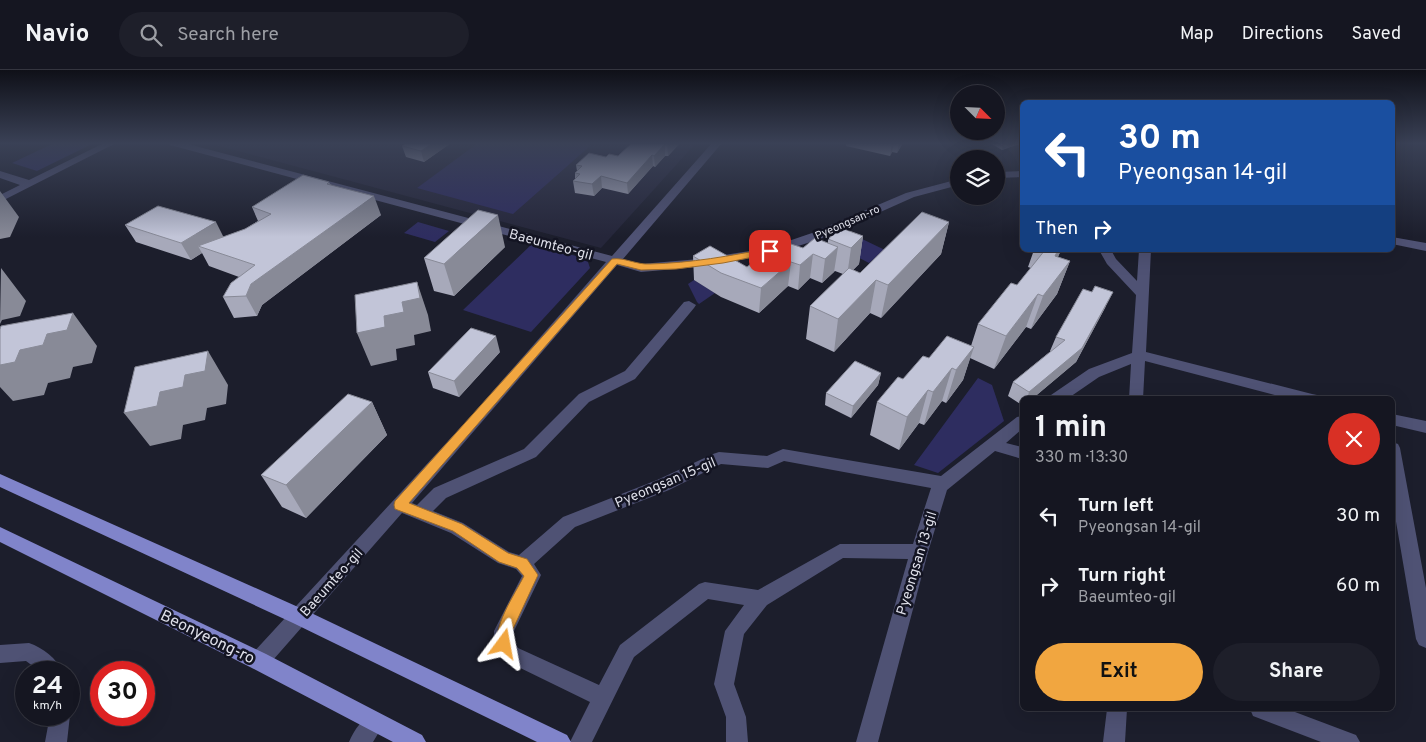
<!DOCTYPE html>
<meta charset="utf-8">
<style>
body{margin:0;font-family:Overpass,sans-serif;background:#1e1f2a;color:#f1f3f6;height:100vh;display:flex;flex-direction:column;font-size:19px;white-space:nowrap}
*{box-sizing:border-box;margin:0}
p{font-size:16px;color:#9d9fa5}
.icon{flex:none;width:28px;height:28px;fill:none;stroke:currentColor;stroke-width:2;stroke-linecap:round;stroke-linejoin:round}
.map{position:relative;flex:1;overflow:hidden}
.sheet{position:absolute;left:1020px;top:326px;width:375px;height:315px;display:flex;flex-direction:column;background:#151621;border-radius:8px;box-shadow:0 5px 20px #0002,0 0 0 1px #34353f}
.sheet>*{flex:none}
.banner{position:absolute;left:1020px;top:30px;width:375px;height:152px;border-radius:8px;box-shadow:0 5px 20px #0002,0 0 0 1px #34353f;background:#1a4fa0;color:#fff;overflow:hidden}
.needle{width:32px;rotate:114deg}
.tools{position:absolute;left:950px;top:15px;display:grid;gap:10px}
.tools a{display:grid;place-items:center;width:55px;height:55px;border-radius:50%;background:#151621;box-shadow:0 5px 20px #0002,0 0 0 1px #34353f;font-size:25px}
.speed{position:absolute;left:15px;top:591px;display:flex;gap:10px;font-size:25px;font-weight:700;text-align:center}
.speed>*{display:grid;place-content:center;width:65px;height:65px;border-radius:50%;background:#151621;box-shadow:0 5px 20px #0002,0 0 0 1px #34353f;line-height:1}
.speed small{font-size:12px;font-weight:400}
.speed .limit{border:8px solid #d22;background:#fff;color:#111}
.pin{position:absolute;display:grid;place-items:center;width:42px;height:42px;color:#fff;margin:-21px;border-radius:10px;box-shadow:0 2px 8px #0006}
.me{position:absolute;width:55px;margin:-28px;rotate:13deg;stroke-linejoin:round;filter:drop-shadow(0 0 4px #0008)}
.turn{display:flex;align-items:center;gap:18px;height:105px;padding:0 15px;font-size:22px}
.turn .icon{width:65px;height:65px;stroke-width:2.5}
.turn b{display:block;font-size:35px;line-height:42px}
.then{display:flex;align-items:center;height:48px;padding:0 15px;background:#0003;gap:10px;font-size:19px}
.round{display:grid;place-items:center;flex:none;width:52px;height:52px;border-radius:26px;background:#1e1f2a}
.head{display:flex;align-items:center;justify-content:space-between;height:85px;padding:0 15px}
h1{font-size:30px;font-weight:700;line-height:38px}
.primary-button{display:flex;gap:10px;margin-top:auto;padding:10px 15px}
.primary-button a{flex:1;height:58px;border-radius:30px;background:#f1a640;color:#111;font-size:20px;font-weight:700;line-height:58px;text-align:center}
.primary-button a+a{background:#1e1f2a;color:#f1f3f6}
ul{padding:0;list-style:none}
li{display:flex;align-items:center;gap:15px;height:70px;padding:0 15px}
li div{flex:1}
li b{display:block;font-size:19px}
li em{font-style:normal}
header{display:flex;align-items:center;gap:30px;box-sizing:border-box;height:70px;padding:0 25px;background:#151621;border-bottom:1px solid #34353f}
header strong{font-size:24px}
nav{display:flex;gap:28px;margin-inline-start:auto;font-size:18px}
.search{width:350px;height:45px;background:#1e1f2a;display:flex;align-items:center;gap:12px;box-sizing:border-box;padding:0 18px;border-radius:28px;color:#9d9fa5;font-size:19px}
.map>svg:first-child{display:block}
.built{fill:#25263a}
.green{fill:#2e2d60}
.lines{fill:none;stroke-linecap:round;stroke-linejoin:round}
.minor{fill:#4f5274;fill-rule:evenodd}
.major{fill:#8084ca;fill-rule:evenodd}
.wall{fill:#a7a9ba}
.shaded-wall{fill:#888a97}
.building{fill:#c2c5d8;stroke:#888a97}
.route{fill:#f1a640;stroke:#9d6c2a}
.labels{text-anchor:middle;stroke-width:5;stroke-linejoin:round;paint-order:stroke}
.far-street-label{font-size:11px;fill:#dedfe9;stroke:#131422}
.street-label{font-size:14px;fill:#dedfe9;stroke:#131422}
.near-street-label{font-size:16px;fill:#dedfe9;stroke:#131422}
</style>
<header>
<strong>Navio</strong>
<div class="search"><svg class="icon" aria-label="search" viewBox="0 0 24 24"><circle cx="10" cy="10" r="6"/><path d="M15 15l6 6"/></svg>Search here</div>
<nav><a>Map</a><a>Directions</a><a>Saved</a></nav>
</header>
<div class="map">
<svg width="1426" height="672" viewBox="0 0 1426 672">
<rect width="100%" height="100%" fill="#1c1e2c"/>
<!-- built -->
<path class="built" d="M208,73h488l-95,105z"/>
<!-- green -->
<path class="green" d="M54,73h40l-57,28 -25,-8z
M478,73h110l2,3 -77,68 -96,-26z
M418,152l31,9 -14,11 -31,-9z
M860,168l25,12 -16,13 -25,-13z
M532,174l55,15 3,9 -59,64 -68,-22z
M694,210l21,13 -16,11 -2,-2 -9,-18z
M978,308l14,7 12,36 -66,52 -24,-8z"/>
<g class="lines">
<!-- minor -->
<path class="minor" d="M104,73h12l-116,59v-7l20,-10 -20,-7v-7l29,9z
M169,73h15l428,113 100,-113h10l-99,116 18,5 58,-5 69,-11 44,-15 94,-40 53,-14v6l-45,12 -94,42 -50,16 -71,12 -58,5 -24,-7 -205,238 5,2 17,-17 90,-39 55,-55 46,-23 59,-69 5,-1 7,4 -2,3 -59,71 -46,23 -53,55 -90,41 -13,13 30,12 46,29 10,3 44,-38 94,-37 56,-26 6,-2 48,4 16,-7 158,27 76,-59 5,-1v13l-16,14 16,4v12l-27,-8 -48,39 -19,62 -50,190h-22l52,-183 -65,-1 -76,47 -23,29 -10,50 12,33 2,25h-22v-25l-12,-33 11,-53 19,-26 -36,-6 -74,58 -42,85h-22l20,-40 -86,-42 -7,-10 -3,-6v-13l28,-55 -6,-7 -18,-6 -47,-30 -49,-20 -136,155 -7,2 -7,-2 -3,-7 3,-7 220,-239 134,-153 -436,-117zM784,391l147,27 -18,56h-73l-82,46 -53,-8 -6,2 -79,61 -21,40 -81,-37 -4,-6v-11l27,-56 -7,-11 41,-37 94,-37 52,-26 47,4z
M1022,101v6l-26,1v-6z
M1392,167l34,6v8l-34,-7z
M1099,180h12l5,9 21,22 2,-31h12l-5,102 166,42 5,1 2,4h-29l-145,-38 -2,38h-14l2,-35 -32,13 -32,22h-18l2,-4 38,-26 43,-16 4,-58 -29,-31z
M1392,344l34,7v12l-34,-8z
M1392,372l6,2 2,4 26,140v60l-7,-3 -3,-6 -24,-141z
M29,573c14,5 28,15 33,29h-21l-15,-11 -26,2v-18z
M1107,639h20l-2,33h-22z
M1250,639h37l69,26 4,7h-39l-68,-26z
M69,641l1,4 -3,27h-22l5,-27h19z
M375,642l7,3 3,7 -12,20h-24c5,-12 14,-25 26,-30z"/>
<!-- major -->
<path class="major" d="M0,404l307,137 260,124 4,7h-34l-244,-119 -293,-136z
M0,457l266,127 156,81 4,7h-33l-141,-74 -252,-126z"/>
</g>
<!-- wall -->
<path class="wall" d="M451,73l-27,19 -18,-5 -4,-11z
M632,73h48l-12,13h-3l-10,11 -2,-1 -25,28 -26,-6 -8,8 -19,-3 -2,-12 2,-2v-6l2,-2 -1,-6 42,-9z
M846,73h57l-6,10 -5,-1 -2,4 -44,-10z
M990,73h29v1l-17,6z
M329,112l1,2 51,31 -119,90 -5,11 -23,2 -11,-21 16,-20 -30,-11 -7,-13 -11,7 -55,-18 -11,-17 99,12 21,-8 13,-8 -6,-14z
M949,152l-8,32 -60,64 -11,-5 -36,39 -28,-13 4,-33 33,-32 -8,-3 -13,12 -12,-5 -12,12 -10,-4 -29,27 -38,-16 -27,-17 -1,-24 54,11 32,-13 49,-11v-4l35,-3 -4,28 -6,6 7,3z
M505,177l-51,49 -20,-5 -10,-33z
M1034,180h27l-3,7 12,4 -13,33 -26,35 -5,-2 -32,42 -24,-11 -7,22 -17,23 -4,-2 -18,24 -5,-2 -20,27 -29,-15 7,-33 52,-44 42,-12 7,-22 39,-39 14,-17 -3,-1z
M1106,236l-30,56 -44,37h-10v6l-14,-9 5,-14 38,-31h-1l6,-14z
M500,282l-41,45 -26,-9 -5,-16z
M881,303l-3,12 -27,33 -26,-13 1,-12z
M372,332l15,33 -81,83 -24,-11 -21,-32z"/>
<!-- shaded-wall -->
<path class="shaded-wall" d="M433,73h18l-27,19 -3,-11z
M669,73h11l-12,13 -1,-11z
M892,73h2l-2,9 -2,4z
M899,73h4l-6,10z
M1004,73h15v1l-17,6z
M665,74v12l-10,11 -1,-11z
M652,85l1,11 -25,28 -1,-11z
M601,106l1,12 -8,8 -2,-12z
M0,121l19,26 -9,20 -10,2z
M374,126l7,19 -119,90 -5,11 -11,-20 5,-12z
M498,145l7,32 -51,49 -10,-32z
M216,152l8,16 -26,8 4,7 -11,7 -10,-17z
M949,152l-8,32 -60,64 7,-33z
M863,166l-4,28 -12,12 4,-28z
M838,177l-4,25 -12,11 3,-24z
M1058,180h3l-18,38 12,-32z
M813,184l-3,24 -12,12 2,-25z
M1070,191l-13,33 -26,35 12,-33z
M791,192l-3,24 -29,27 2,-25z
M1,198l25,33 -6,15 -18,4 -2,4z
M876,210l-6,33 -36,39 4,-33z
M417,212l11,33 3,16 -17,4 1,10 -19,4 1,11 -26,6 -14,-33 27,-17 18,-14z
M1113,222l-7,14 -30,56 -44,37h-5l2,-7z
M1038,224l-12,33 -32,42 12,-33z
M73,243l24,33 -5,17 -19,4 -3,11 -22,5 -4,12 -31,6 -13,-14v-22l20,-15z
M496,266l4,16 -41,45 -5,-16z
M974,277l-11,33 -17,23 10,-33z
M208,281l20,34 -2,19 -19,4 -2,12 -22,5 -2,14 -31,7 -26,-33 36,-21 25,-17z
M952,298l-10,33 -18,24 9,-33z
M881,303l-3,12 -27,33 2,-12z
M928,320l-9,33 -20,27 8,-33z
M372,332l15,33 -81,83 -20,-33z"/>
<!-- building -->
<path class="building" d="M407,73h26l-12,8 -19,-5z
M632,73h37l-2,2 -2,-1 -11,12 -2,-1 -25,28 -26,-7 -9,8 -19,-3 7,-7 -5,-1 7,-7 -6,-1 13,-12 17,4 3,-3 9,2z
M303,105l26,7 -2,2 47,12 -123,88 -5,12 -23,1 8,-14 24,-18 -57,-19 47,-17 26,-15 -19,-7z
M158,136l58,16 -35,21 -56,-18z
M478,140l20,5 -54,49 -20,-6z
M922,142l27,10 -61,63 -12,-5 -38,39 -28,-13 39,-38 11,5z
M841,158l22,8 -12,12 -23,-9z
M815,168l23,9 -13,12 -12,-5 -13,11 -9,-3 -30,26 -40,-15 -28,-17 17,-10 37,21 21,-17 11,4 12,-10 12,4z
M1045,180h13l-3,6 15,5 -27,35 -5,-2 -32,42 -28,-12 33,-41 6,2z
M417,212l3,16 -18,4 2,10 -20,4 1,11 -28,6 -2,-38z
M1095,216l18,6 -31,56 -53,44 -16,-10 52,-42 -9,-3 27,-48 9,3z
M73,243l-6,17 -20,4 -4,11 -23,5 -5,12 -15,3v-36l1,-3z
M471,258l25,8 -42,45 -26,-9z
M947,266l27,11 -18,23 -4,-2 -19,24 -5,-2 -21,27 -30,-15 21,-25 5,2 20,-23 6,2z
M208,281l-3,20 -20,4 -2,12 -23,5 -3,14 -33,7 11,-46z
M855,291l26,12 -28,33 -27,-13z
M348,324l24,8 -86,83 -25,-10z"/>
<!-- sky -->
<linearGradient id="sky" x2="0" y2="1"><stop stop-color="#0f1018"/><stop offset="0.44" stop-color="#3a4156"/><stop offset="1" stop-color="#3a4156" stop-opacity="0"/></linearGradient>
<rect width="1426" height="167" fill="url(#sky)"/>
<!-- route -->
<path class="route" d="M770,178l5,3 -1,2 -51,10 -47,6 -35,1 -24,-6 -208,239 53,21 46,29 19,6 11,16 -26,56 -3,18 -5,2 -5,-2c-9,-19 16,-55 25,-73l-7,-8 -18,-6 -46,-31 -58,-22 -1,-4 1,-4 217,-242c12,-2 25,6 38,5 41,-1 80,-8 120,-16z"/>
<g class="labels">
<!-- far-street labels -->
<g class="far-street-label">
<text transform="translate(847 152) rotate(-24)" y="4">Pyeongsan-ro</text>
</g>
<!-- street labels -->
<g class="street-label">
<text transform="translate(551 174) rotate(15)" y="5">Baeumteo-gil</text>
<text transform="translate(665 412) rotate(-23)" y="5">Pyeongsan 15-gil</text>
<text transform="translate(916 493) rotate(-73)" y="5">Pyeongsan 13-gil</text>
<text transform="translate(331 512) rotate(-48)" y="5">Baeumteo-gil</text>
</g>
<!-- near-street labels -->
<g class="near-street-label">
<text transform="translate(208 566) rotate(26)" y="6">Beonyeong-ro</text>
</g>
</g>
</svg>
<div class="tools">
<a><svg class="needle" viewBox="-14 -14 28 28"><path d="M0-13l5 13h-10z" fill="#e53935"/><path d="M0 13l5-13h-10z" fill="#9d9fa5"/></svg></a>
<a><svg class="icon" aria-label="layers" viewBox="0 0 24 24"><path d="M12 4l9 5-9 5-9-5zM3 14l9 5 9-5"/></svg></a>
</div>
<div class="speed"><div>24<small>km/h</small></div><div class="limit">30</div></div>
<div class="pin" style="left:770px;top:181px;background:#d93025"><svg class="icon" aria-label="arrive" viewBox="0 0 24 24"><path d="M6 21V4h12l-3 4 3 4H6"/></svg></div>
<svg class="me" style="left:504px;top:574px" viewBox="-20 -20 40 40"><path d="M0-17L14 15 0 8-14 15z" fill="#f1a640" stroke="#fff" stroke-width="4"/></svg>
<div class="banner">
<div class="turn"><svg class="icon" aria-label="left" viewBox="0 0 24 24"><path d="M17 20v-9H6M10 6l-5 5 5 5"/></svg><div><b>30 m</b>Pyeongsan 14-gil</div></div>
<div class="then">Then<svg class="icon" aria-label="right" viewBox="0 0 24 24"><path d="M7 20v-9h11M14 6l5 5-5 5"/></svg></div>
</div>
<section class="sheet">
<div class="head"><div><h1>1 min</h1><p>330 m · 13:30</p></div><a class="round" style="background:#d93025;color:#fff"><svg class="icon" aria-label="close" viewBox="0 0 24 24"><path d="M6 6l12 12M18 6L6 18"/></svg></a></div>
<ul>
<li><svg class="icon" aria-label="left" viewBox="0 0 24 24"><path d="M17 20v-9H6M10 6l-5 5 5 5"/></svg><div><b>Turn left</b><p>Pyeongsan 14-gil</p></div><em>30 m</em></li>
<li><svg class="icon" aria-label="right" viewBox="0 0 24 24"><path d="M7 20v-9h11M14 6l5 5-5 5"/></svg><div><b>Turn right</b><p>Baeumteo-gil</p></div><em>60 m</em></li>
</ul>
<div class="primary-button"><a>Exit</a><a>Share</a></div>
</section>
</div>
